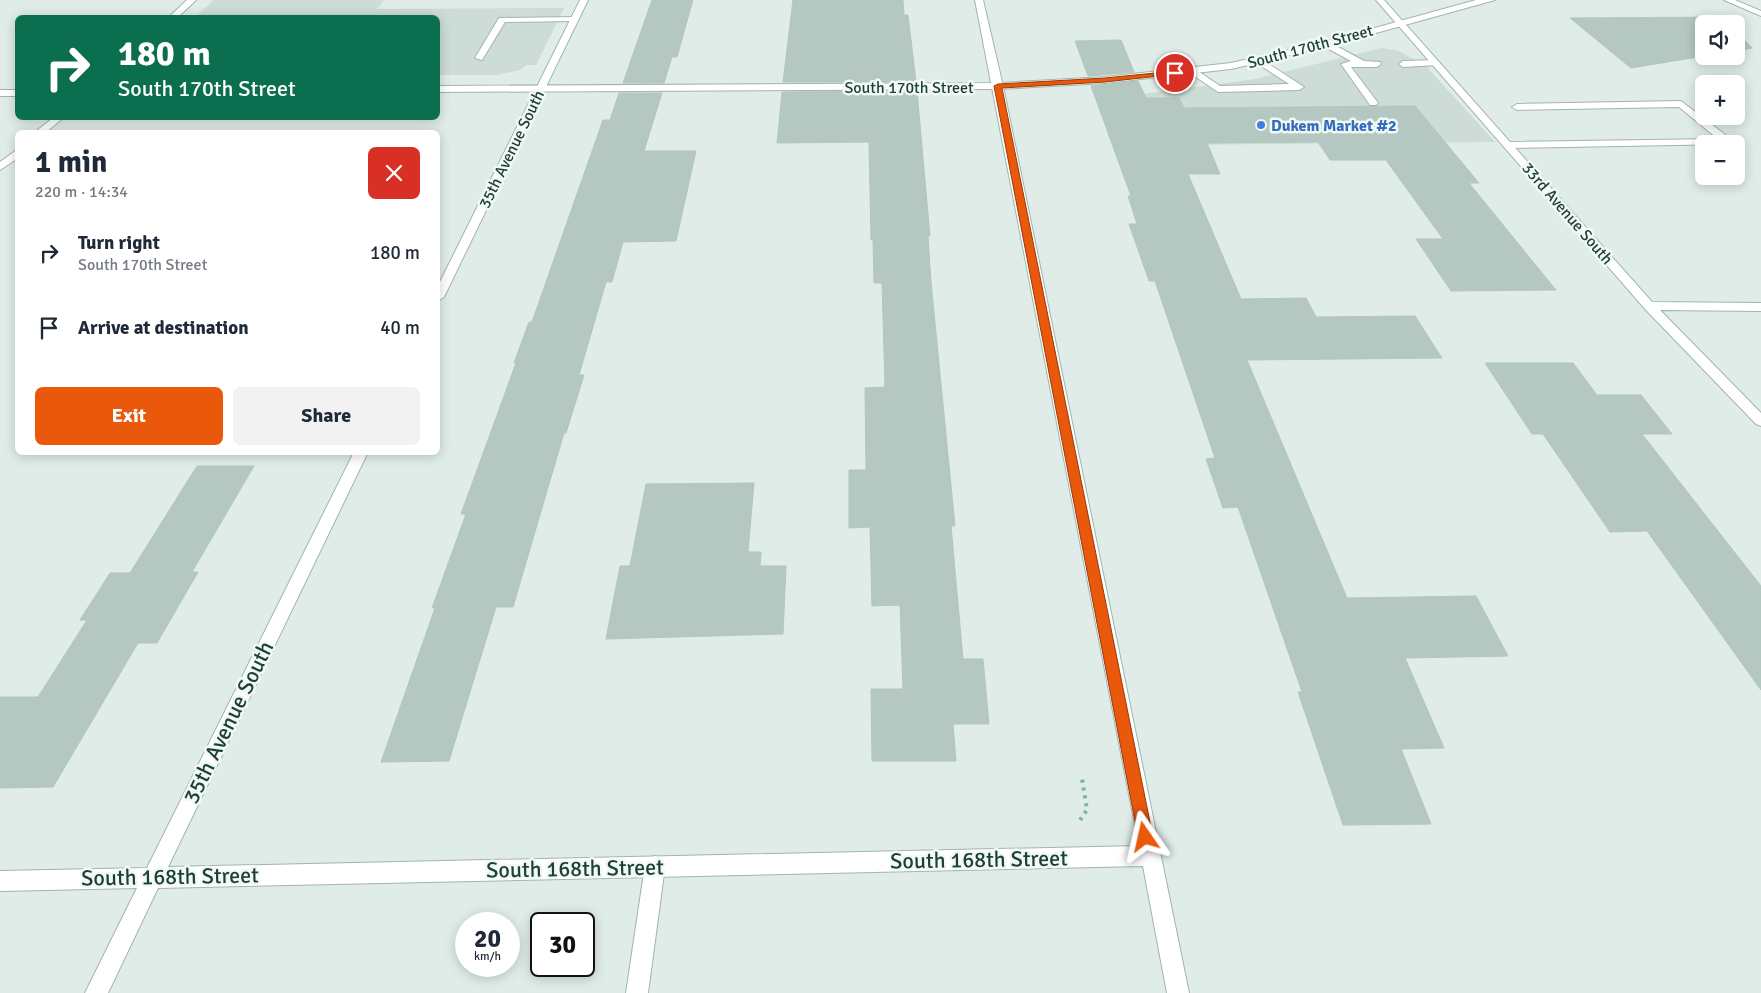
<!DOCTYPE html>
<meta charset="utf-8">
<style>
body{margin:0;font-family:Signika,sans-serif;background:#f2f2f3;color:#1f2937;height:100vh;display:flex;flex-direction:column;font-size:19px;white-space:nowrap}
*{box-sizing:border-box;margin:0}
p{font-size:16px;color:#747a83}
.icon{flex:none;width:28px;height:28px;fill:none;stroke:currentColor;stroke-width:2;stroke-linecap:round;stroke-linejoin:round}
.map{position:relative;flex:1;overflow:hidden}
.sheet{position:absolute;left:15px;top:130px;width:425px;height:325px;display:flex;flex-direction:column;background:#fff;border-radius:8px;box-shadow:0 2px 12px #0003}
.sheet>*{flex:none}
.hud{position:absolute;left:15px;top:15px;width:425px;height:105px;border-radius:8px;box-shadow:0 2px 12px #0003;background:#0b6e4f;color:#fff;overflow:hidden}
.fabs{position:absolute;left:1695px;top:15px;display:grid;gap:10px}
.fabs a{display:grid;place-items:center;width:50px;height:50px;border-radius:8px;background:#fff;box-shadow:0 2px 12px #0003;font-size:25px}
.speed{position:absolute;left:455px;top:912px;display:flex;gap:10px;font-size:25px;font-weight:700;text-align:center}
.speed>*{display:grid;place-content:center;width:65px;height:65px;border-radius:50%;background:#fff;box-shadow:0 2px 12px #0003;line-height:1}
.speed small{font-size:12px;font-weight:400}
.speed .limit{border:2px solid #111;border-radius:8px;background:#fff;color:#111}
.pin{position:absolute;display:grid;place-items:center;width:42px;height:42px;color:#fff;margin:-21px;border:2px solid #fff;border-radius:50%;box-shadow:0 1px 5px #0007}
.me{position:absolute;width:55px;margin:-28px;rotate:349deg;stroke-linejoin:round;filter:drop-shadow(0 0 4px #0008)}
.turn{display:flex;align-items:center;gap:18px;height:105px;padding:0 20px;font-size:22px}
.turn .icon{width:65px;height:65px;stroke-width:2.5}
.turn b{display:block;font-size:35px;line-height:42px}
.round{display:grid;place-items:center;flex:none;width:52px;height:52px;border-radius:8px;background:#f2f2f3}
.summary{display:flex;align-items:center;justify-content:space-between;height:85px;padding:0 20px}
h1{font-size:30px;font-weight:700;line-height:38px}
.action{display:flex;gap:10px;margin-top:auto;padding:10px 20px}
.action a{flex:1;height:58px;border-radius:8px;background:#ea580c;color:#fff;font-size:20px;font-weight:700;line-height:58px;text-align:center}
.action a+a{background:#f2f2f3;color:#1f2937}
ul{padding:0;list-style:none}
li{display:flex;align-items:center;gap:15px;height:75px;padding:0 20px}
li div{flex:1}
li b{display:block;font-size:19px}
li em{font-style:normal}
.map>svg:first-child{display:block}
.built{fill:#cddcd6}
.building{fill:#b4c7c0;stroke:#b1c7be}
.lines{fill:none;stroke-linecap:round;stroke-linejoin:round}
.service-casing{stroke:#a1b5ae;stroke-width:2}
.minor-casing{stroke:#a1b5ae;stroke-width:2}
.tertiary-casing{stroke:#a1b5ae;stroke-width:2}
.path{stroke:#7cb4a3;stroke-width:4;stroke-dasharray:3 5;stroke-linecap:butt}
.service{fill:#fff;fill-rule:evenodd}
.minor{fill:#fff;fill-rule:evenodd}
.tertiary{fill:#fff;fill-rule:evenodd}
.route{fill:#ea580c;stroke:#983908}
.shop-dot{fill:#3f7fe0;stroke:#f0f9f4;stroke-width:2}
.labels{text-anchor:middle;stroke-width:5;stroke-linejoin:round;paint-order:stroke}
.far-street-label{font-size:16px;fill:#1e3f36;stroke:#f0f9f4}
.far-shop-label{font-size:16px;font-weight:bold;fill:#366cbe;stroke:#f0f9f4;text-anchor:start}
.near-street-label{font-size:22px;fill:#1e3f36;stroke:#f0f9f4}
</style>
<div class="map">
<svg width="1761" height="993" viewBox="0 0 1761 993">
<rect width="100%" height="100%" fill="#dfece7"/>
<!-- built -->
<path class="built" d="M214,0h170l-7,9 187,-1 -28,57h-9l-7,5 -23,5h-59v-57h-244z
M1382,48l17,3 27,15 69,76 -328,3 -24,-51 112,-15z"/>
<!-- building -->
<path class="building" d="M652,0h41l-16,57h-5l-8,26h-41z
M793,0h110l1,15h4l8,67h-133z
M1724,17l6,7h-26v32l-73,12 -61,-50z
M1736,31l16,17 -16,3z
M1121,40l13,32 -46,4 -13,-35z
M1138,81l8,17h33l5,10 231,-2 64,77h-10l87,107 -105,1 -35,-52h27l-57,-79h-56l-12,-18 -111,1 13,31h-32l53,125 65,-1 10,19 99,-1 27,42 -195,2 100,238 129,-2 32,60 -103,2 39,90 -43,1 30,75 -88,1 -45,-133h4l-64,-185 -15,1 -17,-49 9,-1 -60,-177h-6l-20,-57h8l-9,-28h3l-40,-110z
M917,91l13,145h-2l3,46 24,244h-4l12,133h20l6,65h-36l3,37h-84l-1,-72h32l-3,-84 -28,1 -2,-79 -21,1v-58h17l-1,-82 20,-1 -3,-104h-8l-1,-43h-2l-2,-98 -92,1 5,-51z
M619,93h43l-18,58h52l-20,90 -53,1 -11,40h-6l-27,93h5l-18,58h-2l-51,174h-17l-47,154 -68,1 54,-154h-3l34,-94h-5l55,-151h-2l15,-41h3l71,-202h7z
M1485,363h88l24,32h44l31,39h-30l119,152v104l-114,-159 -37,1 -67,-98h-11z
M197,466h57l-62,106h6l-41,71h-19l-85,144 -53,1v-91h38l49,-77h-7l30,-47h20z
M754,483l-6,69h13l-1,14h26l-3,68 -177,5 14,-73h10l16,-82z"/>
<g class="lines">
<!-- service casing -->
<g class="service-casing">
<path id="service" d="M1724,0h11l26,11v5z
M575,17l4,2 -1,2 -73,1 -23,38 -7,-2 24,-40z
M1323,42h6l35,19 16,1 1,2 -4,3h-26l27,36 -2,2h-6l-29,-41 10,-3 -28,-15z
M1258,57l46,30 -5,3 -81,2 -31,-21 8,-2 25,17 69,-2 -34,-22 -1,-2z
M1436,60l4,3 -1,2 -36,2 -4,-3 4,-3z
M1681,101l51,39v4l-224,4 -5,-3 5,-3 210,-3 -39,-32 -162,3 -5,-3 5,-3z
M655,856l7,3 3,7 -17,127h-22l19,-127 3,-7z"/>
</g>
<!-- minor casing -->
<g class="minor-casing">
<path id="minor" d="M187,0h9l-19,18h-9z
M580,0h8l-144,297 -6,4v-15z
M975,0h8l20,86 186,907h-22l-24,-127 -985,22 -50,105h-23l52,-105 -137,3v-20l147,-3 207,-416h14l-200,415 971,-21z
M1376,0h8l268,302 109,1v8l-101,-1 101,103v13l-5,-2 -111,-115z
M53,118h10l-17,14h-11z
M18,149v9l-18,12v-8z"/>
</g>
<!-- tertiary casing -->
<g class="tertiary-casing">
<path id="tertiary" d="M1476,0h19l-166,46 -98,23 -126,14 -107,6 -560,3v-6l560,-3 107,-6 126,-14 93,-21z
M0,90h18v6h-18z"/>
</g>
<!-- path -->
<path class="path" d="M1080,820l7,-10 -5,-31"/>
<!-- service -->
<use href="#service" class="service"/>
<!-- minor -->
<use href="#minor" class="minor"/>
<!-- tertiary -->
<use href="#tertiary" class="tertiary"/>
</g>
<!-- route -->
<path class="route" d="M1175,71l2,3 -72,8 -103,6 151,749 -2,5 -6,2 -5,-2 -2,-5 -144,-751 4,-2 107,-6z"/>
<!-- markers -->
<circle class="shop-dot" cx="1261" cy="125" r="5"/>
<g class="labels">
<!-- far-street labels -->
<g class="far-street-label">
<text transform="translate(1310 46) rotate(-15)" y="6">South 170th Street</text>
<text x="909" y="93">South 170th Street</text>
<text transform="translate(511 149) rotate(-64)" y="6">35th Avenue South</text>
<text transform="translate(1568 213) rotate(49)" y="6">33rd Avenue South</text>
</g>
<!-- far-shop labels -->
<g class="far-shop-label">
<text x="1271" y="131">Dukem Market #2</text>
</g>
<!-- near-street labels -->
<g class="near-street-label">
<text transform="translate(228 722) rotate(-64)" y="8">35th Avenue South</text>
<text transform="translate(979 859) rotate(-1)" y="8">South 168th Street</text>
<text transform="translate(575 868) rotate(-1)" y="8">South 168th Street</text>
<text transform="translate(170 876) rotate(-1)" y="8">South 168th Street</text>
</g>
</g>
</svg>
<div class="fabs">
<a><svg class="icon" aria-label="sound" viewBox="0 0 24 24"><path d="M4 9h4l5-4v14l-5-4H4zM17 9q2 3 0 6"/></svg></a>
<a>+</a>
<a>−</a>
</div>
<div class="speed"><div>20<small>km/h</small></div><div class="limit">30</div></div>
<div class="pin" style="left:1175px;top:73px;background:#d93025"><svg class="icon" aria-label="arrive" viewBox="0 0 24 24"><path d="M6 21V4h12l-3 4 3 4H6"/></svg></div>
<svg class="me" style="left:1145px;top:837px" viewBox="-20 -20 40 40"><path d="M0-17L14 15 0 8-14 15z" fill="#ea580c" stroke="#fff" stroke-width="4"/></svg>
<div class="hud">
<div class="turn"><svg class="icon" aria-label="right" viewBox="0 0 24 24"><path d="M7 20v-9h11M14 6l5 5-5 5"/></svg><div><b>180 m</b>South 170th Street</div></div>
</div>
<section class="sheet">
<div class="summary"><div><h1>1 min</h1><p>220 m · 14:34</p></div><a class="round" style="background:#d93025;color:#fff"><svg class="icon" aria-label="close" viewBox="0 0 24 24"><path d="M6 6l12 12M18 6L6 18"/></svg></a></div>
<ul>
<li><svg class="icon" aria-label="right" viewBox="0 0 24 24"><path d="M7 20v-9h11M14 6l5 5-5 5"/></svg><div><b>Turn right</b><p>South 170th Street</p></div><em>180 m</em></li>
<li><svg class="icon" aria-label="arrive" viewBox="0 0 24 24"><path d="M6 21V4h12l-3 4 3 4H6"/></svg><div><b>Arrive at destination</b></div><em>40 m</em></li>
</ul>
<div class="action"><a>Exit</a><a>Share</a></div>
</section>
</div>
